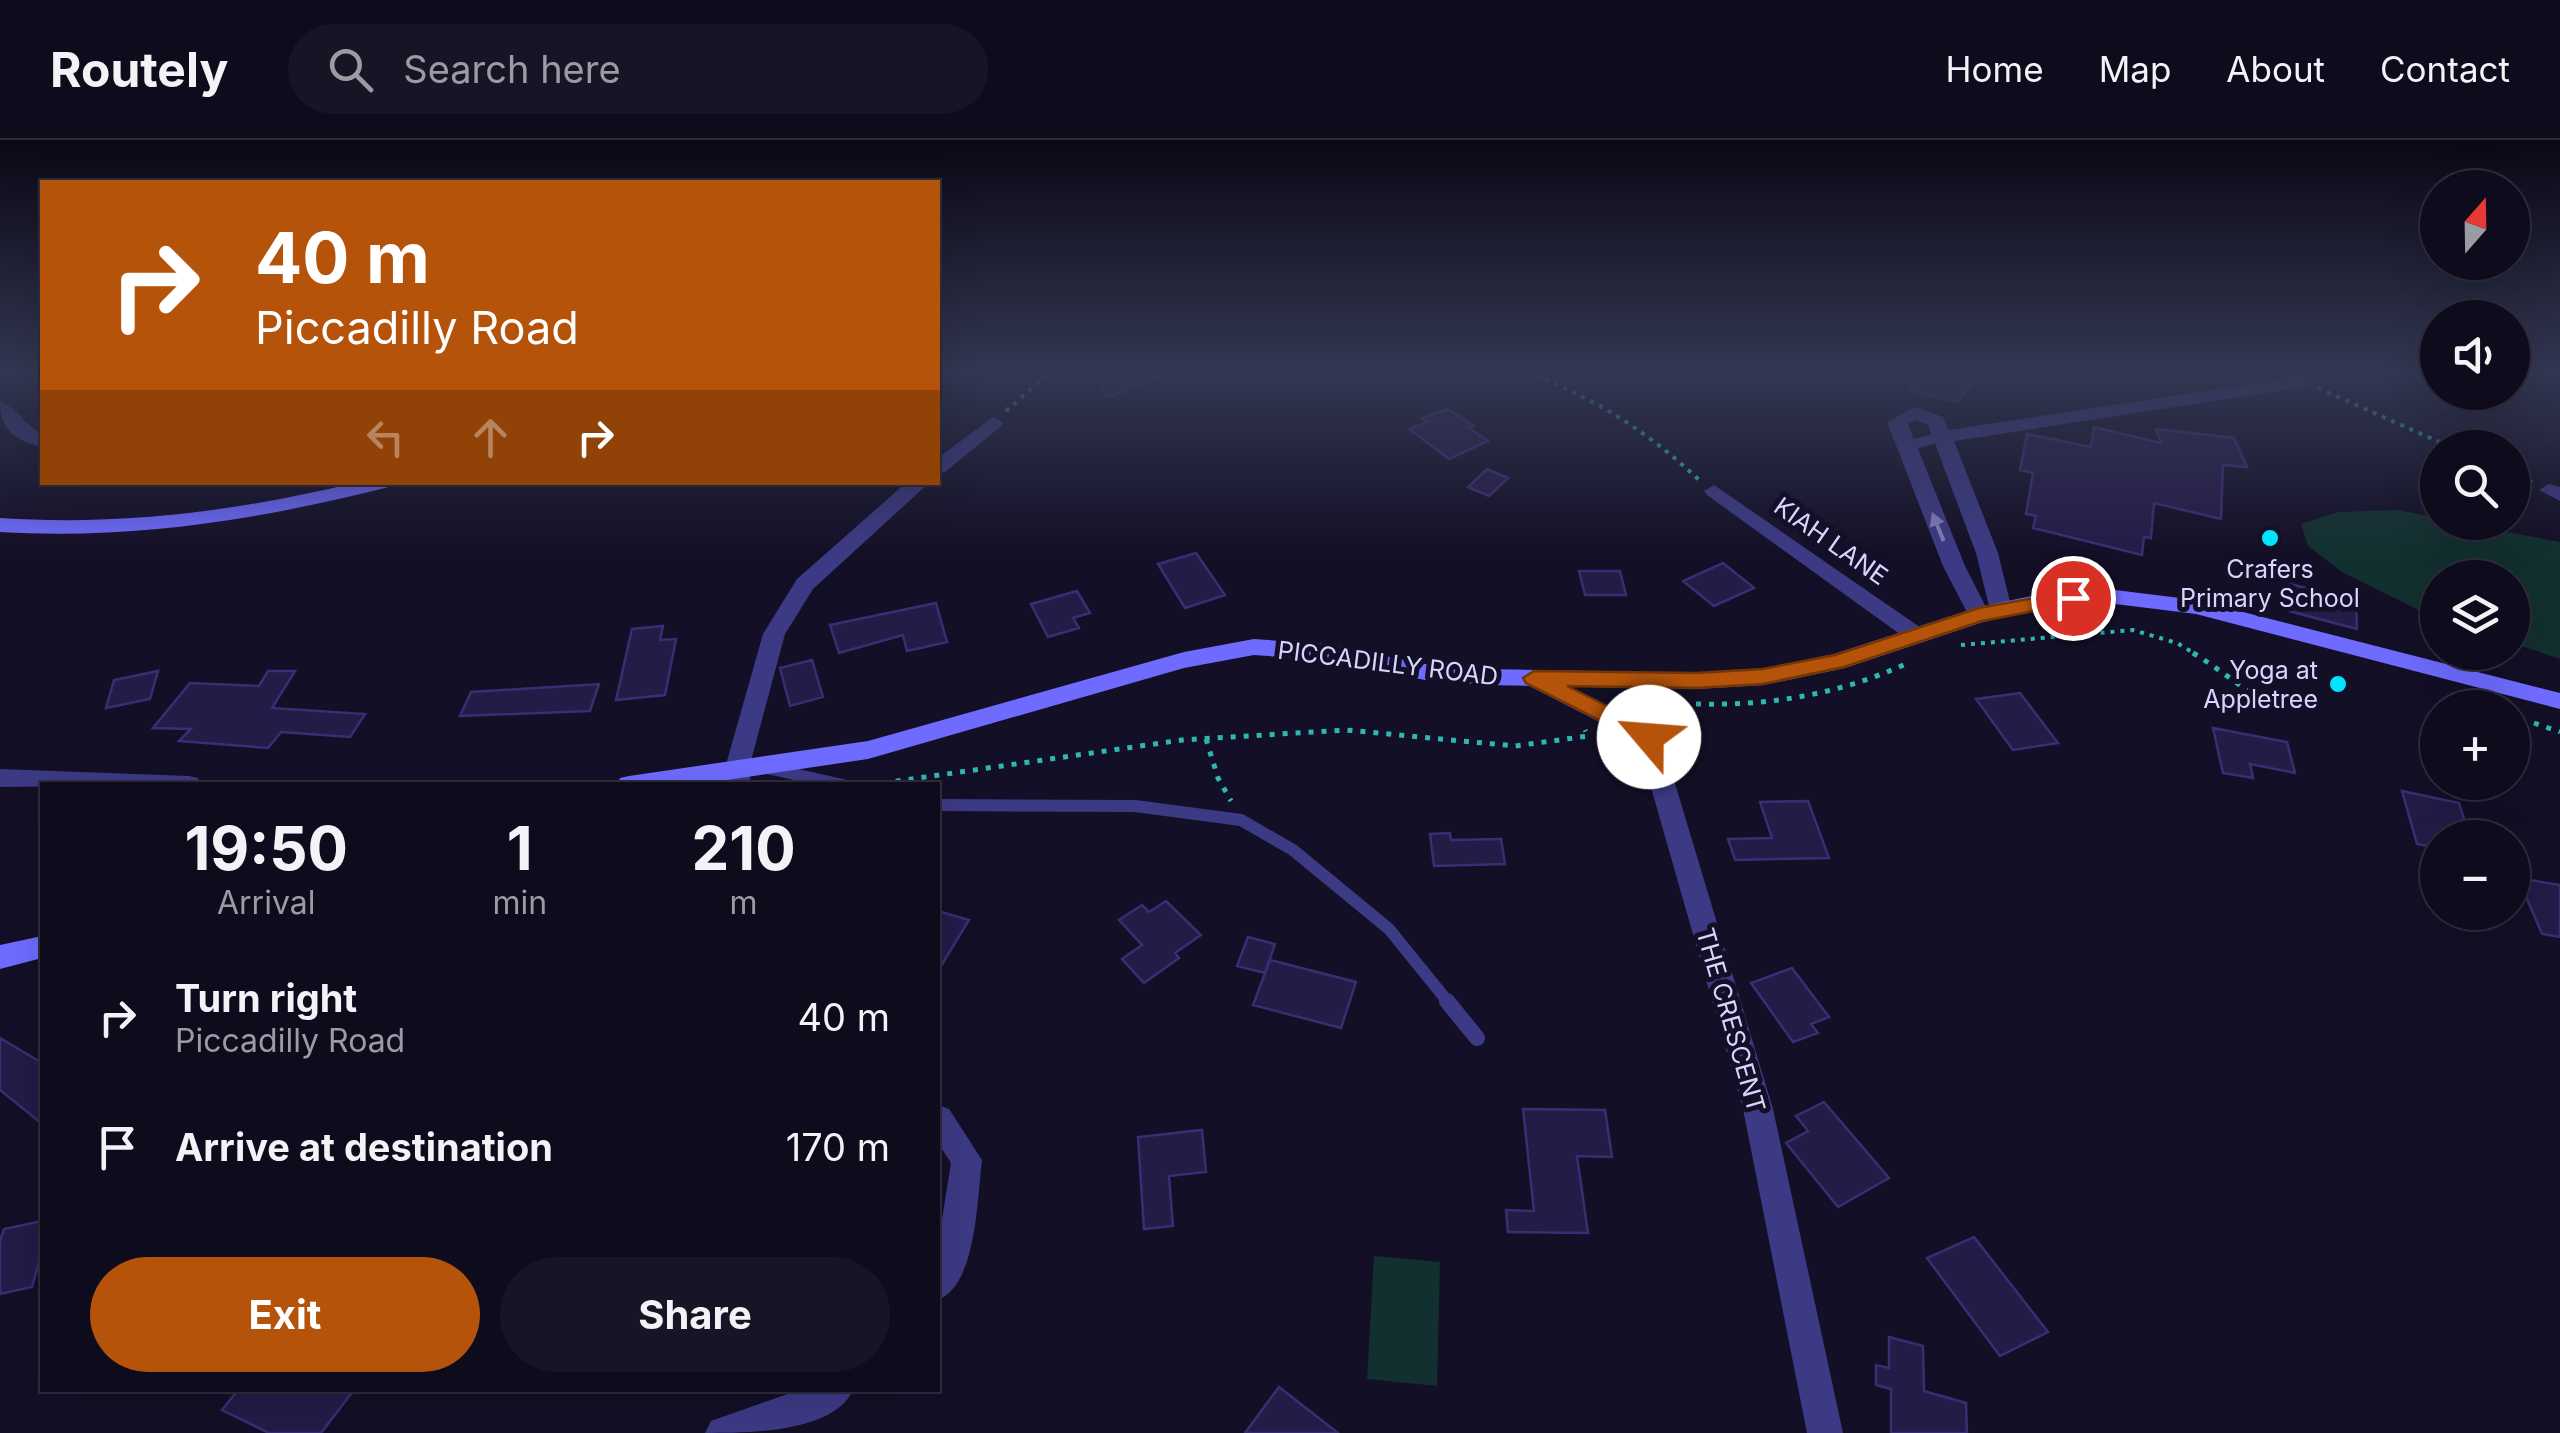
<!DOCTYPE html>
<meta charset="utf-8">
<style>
body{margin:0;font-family:Inter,sans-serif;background:#171425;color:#f1f3f6;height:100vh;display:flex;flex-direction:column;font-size:38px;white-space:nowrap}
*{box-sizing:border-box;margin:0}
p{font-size:32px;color:#9b9ba3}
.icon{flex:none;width:55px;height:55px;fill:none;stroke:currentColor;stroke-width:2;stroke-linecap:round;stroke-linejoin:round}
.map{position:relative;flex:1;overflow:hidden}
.side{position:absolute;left:40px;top:642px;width:900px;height:610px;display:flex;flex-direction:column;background:#0e0b1c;border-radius:0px;box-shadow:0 10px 40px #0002,0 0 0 2px #2e2b3b}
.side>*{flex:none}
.top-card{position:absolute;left:40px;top:40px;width:900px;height:305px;border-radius:0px;box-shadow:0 10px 40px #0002,0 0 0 2px #2e2b3b;background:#b45309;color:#fff;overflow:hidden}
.needle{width:65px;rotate:20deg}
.controls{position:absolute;left:2420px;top:30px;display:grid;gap:20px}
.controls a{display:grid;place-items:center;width:110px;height:110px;border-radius:50%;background:#0e0b1c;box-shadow:0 10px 40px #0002,0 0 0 2px #2e2b3b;font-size:50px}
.pin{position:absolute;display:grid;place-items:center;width:85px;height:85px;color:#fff;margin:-42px;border:5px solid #fff;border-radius:50%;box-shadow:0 2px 10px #0007}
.me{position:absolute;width:110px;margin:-55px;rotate:297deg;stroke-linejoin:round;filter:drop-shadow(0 0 8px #0008)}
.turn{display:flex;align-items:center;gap:35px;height:210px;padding:0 50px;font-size:45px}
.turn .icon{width:130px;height:130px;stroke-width:2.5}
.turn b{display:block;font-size:70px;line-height:85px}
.lanes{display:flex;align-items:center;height:95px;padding:0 50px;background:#0003;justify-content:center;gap:50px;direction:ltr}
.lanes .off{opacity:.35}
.eta{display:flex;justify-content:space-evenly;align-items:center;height:170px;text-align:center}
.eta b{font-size:60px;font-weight:700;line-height:70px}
.primary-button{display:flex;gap:20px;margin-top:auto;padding:20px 50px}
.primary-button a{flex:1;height:115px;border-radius:60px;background:#b45309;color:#fff;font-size:40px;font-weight:700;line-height:115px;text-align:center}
.primary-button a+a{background:#171425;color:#f1f3f6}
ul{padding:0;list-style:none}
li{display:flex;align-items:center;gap:30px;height:130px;padding:0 50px}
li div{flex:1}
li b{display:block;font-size:38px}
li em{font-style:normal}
header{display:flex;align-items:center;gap:60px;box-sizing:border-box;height:140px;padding:0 50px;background:#0e0b1c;border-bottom:2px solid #2e2b3b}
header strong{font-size:48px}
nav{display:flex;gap:55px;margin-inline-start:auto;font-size:35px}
.search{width:700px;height:90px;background:#171425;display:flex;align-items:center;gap:25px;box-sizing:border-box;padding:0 35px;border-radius:55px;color:#9b9ba3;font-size:38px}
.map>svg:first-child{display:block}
.green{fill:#12302f}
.building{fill:#241b47;stroke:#3b2d73;stroke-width:2.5}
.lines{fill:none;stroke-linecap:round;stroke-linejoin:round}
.path-far1{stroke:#2fb8b0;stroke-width:4;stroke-dasharray:4 6;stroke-linecap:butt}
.path{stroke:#2fb8b0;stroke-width:5;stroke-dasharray:5 8;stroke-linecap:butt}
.lane-far2{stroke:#3d3a85;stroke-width:10}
.lane-far1{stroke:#3d3a85;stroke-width:12}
.lane{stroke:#3d3a85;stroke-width:16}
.street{fill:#3d3a85;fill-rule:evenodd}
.secondary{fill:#6f6bff;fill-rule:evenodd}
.oneway{fill:#837fbc}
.route{fill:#b45309;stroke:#753606;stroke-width:2.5}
.poi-dot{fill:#00e5ff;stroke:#130f26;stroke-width:4}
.labels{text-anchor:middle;stroke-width:10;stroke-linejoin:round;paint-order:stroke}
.street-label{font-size:25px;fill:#d9d4ff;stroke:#130f26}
.poi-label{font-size:25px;fill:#d9d4ff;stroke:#130f26}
</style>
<header>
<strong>Routely</strong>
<div class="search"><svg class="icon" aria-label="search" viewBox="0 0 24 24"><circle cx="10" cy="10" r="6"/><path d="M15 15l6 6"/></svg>Search here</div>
<nav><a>Home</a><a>Map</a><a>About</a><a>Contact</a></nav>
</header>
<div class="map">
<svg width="2560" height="1293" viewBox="0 0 2560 1293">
<rect width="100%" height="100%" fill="#130f26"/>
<!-- green -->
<path class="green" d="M2398,370l39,8 1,4 21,1 101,19v117l-47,-16 -1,-65h-74l-1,41 -95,-47 -34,-26 -7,-22 37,-12z
M1374,1116l66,6 -3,124 -70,-7z"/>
<!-- building -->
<path class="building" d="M1116,233h49l-57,25 -11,-16z
M1924,233h55l-21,29 -48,-11z
M1448,269l26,17 -6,1 20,14 -39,18 -40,-30 19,-7 -6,-4z
M2094,287l67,16 -5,-14 78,9 13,29 -24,-2 -2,54 -67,-16 -3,35 -7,-1 -2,18 -109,-27 3,-12 -10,-2 7,-41 -13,-3 7,-36 64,13z
M1487,329l21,9 -19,18 -21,-9z
M1196,413l29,42 -40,13 -27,-44z
M1723,423l31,25 -40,18 -31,-25z
M1579,431h41l6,24h-41z
M2290,444l66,17 1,28 -68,-18z
M1077,451l13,22 -17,5 6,10 -31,9 -17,-33z
M936,463l11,39 -40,9 -4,-16 -64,18 -9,-28z
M663,486l-3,14 16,-1 -11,56 -49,5 16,-71z
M812,520l11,37 -33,9 -10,-38z
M158,531l-8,28 -44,9 8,-28z
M268,531h27l-23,37 93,6 -15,23 -69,-5 -13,16 -89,-7 12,-12 -38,-1 37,-45 69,3z
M599,544l-9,27 -130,5 11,-24z
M2020,553l38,50 -45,7 -37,-51z
M2213,588l74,14 8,31 -45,-9 3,14 -30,-5z
M2402,651l57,12 11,35h-32v10l-21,-4z
M1808,661l21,57 -94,2 -7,-21 44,-1 -12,-36z
M1450,693l1,7 50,-1 4,25 -71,2 -4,-32z
M2518,738l42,7v52l-18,-3z
M1166,761l35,34 -26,18 4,5 -35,25 -22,-24 20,-14 -23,-25 23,-15 7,7z
M938,771l31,9 -31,51z
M1248,797l27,7 -10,29 -28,-7z
M1270,820l86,22 -15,46 -88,-23z
M1792,828l37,49 -18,7 7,9 -25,9 -42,-59z
M0,898l42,25v61l-42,-34z
M1824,962l65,76 -51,29 -52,-64 22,-12 -12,-15z
M1523,969l82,1 7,47 -35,-1 11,77 -80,-1 -2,-22 28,1z
M1202,990l4,42 -37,4 4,50 -29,3 -6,-92z
M42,1081v31l-10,35 -32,7v-53l4,-12z
M1974,1097l74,95 -48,24 -73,-98z
M1889,1197l34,9 1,45 42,12 1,30h-76v-44l-15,-4v-20l13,3z
M1279,1247l59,46h-93z
M238,1250h116l-33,43h-52l-47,-23z"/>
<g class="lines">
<!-- path-far1 -->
<path class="path-far1" d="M1526,233c65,22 124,60 173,107
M2318,248l135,60
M1006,271l43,-38
M2512,334l20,8
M1961,505l172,-15 44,13 20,12"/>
<!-- path -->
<path class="path" d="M2193,513c30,18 55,41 87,56
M1696,564c75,2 144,-10 212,-41
M2534,583l26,9
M1206,599l12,39 13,23
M870,645l312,-45 164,-10 169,16 73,-10 -3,-6"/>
<!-- lane-far2 -->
<path class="lane-far2" d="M1905,306l37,-9"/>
<!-- lane-far1 -->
<path class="lane-far1" d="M767,628l76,17
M938,665l197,1 106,14 52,30 96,79 60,74"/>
<!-- lane -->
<path class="lane" d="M1447,861l30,37"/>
<!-- street -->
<path class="street" d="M2304,236l7,2v8l-357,55 44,112 14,57 -11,7 -11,-7 -14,-57 -48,-128 -12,-5 -8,4 57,142 25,49 -11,8 -8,-3 -28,-54 -56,-144 28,-15 28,10 6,13z
M0,261c16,6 26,25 42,33v13c-27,-7 -42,-17 -42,-46z
M993,277l10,6 -3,4 -55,45 -7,2v-16z
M907,342h23l-117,107 -28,45 -36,134 2,17h-24l-2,-17 38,-134 34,-55z
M2549,344l11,3v14l-21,-11z
M1714,345l210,145 3,5 -3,5h-16l-201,-145 -3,-4z
M1533,530l125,61 3,6 112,372 70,324h-36l-64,-324 -105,-367 -113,-58 -4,-6 4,-6z
M0,629l189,7 9,2 3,7 -201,2z
M938,965l11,4 33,51c-5,39 -5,124 -44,140v-56l13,-81 -13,-20z
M799,1250h54c-19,43 -106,43 -148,43l6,-12z"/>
<!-- secondary -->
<path class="secondary" d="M358,342h38l-3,4c-130,33 -258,54 -393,46v-14c122,8 240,-7 358,-36z
M2099,448l97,12 364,93v16l-364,-95 -97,-12 -53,5 -63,15 -138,46 -82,17 -67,4 -212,-4 -59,-5 -100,-20 -71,-5 -70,13 -316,91 -175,26h-76l3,-7 9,-2 239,-35 316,-89 70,-13 71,5 100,20 59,5 212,4 67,-4 71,-15 145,-47 67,-14z
M42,796v22l-42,11v-24z"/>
</g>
<!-- one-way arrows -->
<defs><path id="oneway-solid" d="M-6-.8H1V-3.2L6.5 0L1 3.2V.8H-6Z" transform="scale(2.5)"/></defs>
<use class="oneway" href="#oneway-solid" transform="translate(1938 387) rotate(-112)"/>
<!-- sky -->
<linearGradient id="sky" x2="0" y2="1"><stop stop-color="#0a0815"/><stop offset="0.56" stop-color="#333752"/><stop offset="1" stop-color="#333752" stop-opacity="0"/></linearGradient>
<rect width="2560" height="414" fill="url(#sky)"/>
<!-- route -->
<path class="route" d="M2073,451l7,2v9l-98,19 -138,46 -81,17 -67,4 -129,-2 90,45 3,6 -11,8 -123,-62 -3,-5 11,-7 162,2 67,-4 72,-14 144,-47z"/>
<!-- markers -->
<g class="poi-dot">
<circle cx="2270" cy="398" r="10"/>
<circle cx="2338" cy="544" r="10"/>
</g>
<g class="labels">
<!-- street labels -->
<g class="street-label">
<text transform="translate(1831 401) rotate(35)" y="9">KIAH LANE</text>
<text transform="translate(1388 523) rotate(7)" y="9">PICCADILLY ROAD</text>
<text transform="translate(1731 880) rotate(74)" y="9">THE CRESCENT</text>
</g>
<!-- poi labels -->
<g class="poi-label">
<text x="2270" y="438">Crafers<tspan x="2270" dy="29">Primary School</tspan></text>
<text x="2318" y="539" text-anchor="end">Yoga at<tspan x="2318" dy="29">Appletree</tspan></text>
</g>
</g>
</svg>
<div class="controls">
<a><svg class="needle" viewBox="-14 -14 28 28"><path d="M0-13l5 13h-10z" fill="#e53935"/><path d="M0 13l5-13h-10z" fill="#9b9ba3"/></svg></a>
<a><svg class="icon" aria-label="sound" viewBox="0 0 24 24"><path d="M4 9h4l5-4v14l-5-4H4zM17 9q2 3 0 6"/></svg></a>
<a><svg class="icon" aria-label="search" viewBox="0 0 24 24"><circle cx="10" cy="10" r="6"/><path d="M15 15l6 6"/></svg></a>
<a><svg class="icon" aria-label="layers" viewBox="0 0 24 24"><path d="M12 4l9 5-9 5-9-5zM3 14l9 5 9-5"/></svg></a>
<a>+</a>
<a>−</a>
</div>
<div class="pin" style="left:2073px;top:458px;background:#d93025"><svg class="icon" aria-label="arrive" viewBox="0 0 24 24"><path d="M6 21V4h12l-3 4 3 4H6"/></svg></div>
<svg class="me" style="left:1649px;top:597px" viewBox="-20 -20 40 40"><circle r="19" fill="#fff"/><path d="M0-13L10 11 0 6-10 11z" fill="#b45309"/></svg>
<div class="top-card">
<div class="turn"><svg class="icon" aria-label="right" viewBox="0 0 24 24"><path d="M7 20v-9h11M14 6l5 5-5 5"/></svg><div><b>40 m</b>Piccadilly Road</div></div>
<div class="lanes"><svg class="icon off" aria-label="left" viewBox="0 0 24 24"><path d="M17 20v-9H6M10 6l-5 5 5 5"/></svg><svg class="icon off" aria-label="ahead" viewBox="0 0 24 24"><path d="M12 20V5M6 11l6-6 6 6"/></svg><svg class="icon" aria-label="right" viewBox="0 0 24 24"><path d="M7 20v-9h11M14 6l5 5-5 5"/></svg></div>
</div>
<section class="side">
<div class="eta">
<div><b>19:50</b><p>Arrival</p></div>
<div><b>1</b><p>min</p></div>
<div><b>210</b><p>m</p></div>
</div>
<ul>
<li><svg class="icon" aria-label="right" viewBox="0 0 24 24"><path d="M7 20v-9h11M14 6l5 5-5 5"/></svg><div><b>Turn right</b><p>Piccadilly Road</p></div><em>40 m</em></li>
<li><svg class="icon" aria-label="arrive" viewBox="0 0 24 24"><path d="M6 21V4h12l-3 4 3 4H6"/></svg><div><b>Arrive at destination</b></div><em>170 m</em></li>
</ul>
<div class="primary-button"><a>Exit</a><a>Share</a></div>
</section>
</div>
